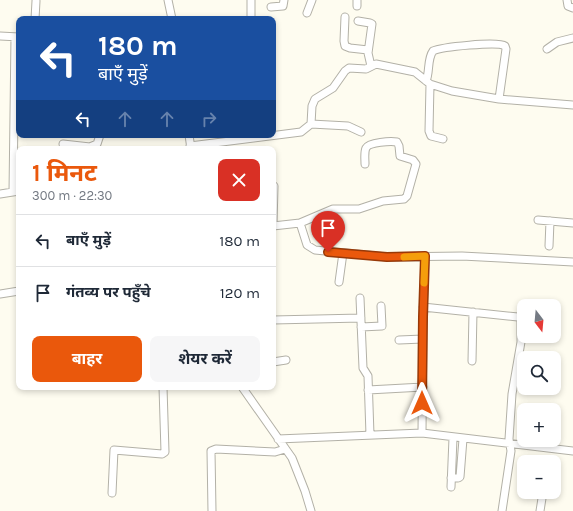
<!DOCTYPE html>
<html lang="hi">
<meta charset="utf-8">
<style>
body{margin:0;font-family:Karla,"Noto Sans Devanagari",sans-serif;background:#f6f6f7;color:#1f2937;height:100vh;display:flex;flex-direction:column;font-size:15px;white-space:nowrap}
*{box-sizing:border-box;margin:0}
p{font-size:13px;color:#747a83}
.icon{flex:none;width:22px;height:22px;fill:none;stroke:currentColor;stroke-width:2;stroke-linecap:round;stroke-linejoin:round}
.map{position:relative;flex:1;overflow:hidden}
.panel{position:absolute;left:16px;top:146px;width:260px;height:244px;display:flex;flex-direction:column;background:#fff;border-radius:8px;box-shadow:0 2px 6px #0003}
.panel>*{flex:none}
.top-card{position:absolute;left:16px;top:16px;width:260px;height:122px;border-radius:8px;box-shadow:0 2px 6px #0003;background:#1a4fa0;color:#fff;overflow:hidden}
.needle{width:26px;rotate:164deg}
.buttons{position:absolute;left:517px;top:299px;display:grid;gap:8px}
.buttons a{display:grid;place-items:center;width:44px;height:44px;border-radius:8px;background:#fff;box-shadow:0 2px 6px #0003;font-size:20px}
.pin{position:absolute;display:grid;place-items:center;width:34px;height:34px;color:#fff;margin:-41px -17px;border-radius:50% 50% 50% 0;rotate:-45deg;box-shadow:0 0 4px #0007}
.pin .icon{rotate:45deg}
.me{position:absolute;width:44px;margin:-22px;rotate:0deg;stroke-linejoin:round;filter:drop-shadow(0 0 3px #0008)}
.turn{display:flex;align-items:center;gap:14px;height:84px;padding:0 16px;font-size:18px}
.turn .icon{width:52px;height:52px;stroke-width:2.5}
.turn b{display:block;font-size:28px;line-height:34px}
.lanes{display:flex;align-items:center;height:38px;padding:0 16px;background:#0003;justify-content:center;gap:20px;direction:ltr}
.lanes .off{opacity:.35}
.round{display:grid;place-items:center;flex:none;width:42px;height:42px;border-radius:8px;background:#f6f6f7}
.head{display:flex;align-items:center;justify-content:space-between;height:68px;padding:0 16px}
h1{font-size:24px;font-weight:700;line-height:30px;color:#ea580c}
.button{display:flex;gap:8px;margin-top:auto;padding:8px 16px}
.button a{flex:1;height:46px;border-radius:8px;background:#ea580c;color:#fff;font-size:16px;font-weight:700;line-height:46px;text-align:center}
.button a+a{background:#f6f6f7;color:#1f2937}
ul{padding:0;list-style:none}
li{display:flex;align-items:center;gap:12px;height:52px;padding:0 16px;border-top:1px solid #e0e1e3}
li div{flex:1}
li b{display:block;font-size:15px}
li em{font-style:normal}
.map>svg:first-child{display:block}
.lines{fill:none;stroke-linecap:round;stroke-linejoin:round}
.minor-casing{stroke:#b3b1a7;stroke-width:9}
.minor{stroke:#fff;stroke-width:7}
.route-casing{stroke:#983908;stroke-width:10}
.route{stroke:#ea580c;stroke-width:7}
.slow{stroke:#f59e0b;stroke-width:7}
</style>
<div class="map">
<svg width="573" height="511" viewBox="0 0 573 511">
<rect width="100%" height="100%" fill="#fefcf0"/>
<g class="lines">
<!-- minor casing -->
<g class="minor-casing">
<path id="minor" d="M168,0l4,19
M567,0l1,6 5,2
M357,6v-6
M271,7l12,-1 1,-6
M307,13l5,-13
M345,17l-1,24 1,5 5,2 18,2
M251,18v-18
M35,19l1,-18
M358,21l12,2 2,1 -4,29 3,13
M0,36l19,1
M547,49l10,-7 16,-4
M426,81c4,-9 1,-22 7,-30 8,-4 65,-10 72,-5l1,3 -7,50
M430,84l-1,47 2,5 12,3
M311,124l1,-18 3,-7 18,-11 12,-17 4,-3 17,1 10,-5 39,8 15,12 22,7 47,8 74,6
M189,135l2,14
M63,144l27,3 7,-3 3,-9
M190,146l111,-14 10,-8 37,2 13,6
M13,192l2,-155
M0,194l19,-3
M538,220l35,3
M300,223l7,22 8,5 72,7 75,-1 111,6
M273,226l27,-3 33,-14h26l24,-8 21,-2 3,-3 9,-32 -3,-4 -13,-4 -1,-10 -2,-4c-6,-1 -28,0 -31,6 -2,4 -1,11 -1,16
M273,226l1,-40
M549,246l1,-25
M339,282l4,-29
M0,294l19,-3
M360,298l3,70 5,8 2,59
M423,307l95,10 3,2v23l-9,52 -3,45 2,12 -9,60
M273,320l88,-2
M361,327l21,-1 -1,-20
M399,340l24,-1
M472,361l1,-49
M273,362l13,-2
M242,387l50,71 13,33 6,20
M368,390l55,-3
M422,433l1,-116 2,-61
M278,439l144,-6 151,18
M451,478h7l2,-1 3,-38
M451,487l2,-49
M112,493l2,-43 48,4 3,-2 -2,-65
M212,511l-1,-60 5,-2 59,3 10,-3
M540,511l3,-19"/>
</g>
<!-- minor -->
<use href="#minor" class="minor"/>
</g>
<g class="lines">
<!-- route casing -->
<g class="route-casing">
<path id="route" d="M328,252l59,5 38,-1 -2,61 -1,86"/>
</g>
<!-- route -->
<use href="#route" class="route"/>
<!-- slow -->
<path class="slow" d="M404,257l21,-1 -1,27"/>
</g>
</svg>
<div class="buttons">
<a><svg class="needle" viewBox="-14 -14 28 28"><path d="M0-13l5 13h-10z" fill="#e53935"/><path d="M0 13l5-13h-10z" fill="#747a83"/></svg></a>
<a><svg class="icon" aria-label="search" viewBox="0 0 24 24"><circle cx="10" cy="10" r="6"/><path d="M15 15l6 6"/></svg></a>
<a>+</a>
<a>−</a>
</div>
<div class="pin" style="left:328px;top:252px;background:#d93025"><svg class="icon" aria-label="arrive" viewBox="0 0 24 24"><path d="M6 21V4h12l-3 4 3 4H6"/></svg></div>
<svg class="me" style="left:422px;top:403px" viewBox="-20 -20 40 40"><path d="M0-17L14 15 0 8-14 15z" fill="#ea580c" stroke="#fff" stroke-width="4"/></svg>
<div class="top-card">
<div class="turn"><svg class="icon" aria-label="left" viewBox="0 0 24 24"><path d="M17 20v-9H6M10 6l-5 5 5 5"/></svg><div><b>180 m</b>बाएँ मुड़ें</div></div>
<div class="lanes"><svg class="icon" aria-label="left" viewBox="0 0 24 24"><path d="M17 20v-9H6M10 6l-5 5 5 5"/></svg><svg class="icon off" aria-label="ahead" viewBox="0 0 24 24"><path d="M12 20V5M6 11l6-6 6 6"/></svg><svg class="icon off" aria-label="ahead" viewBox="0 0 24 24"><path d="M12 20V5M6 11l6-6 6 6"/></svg><svg class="icon off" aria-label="right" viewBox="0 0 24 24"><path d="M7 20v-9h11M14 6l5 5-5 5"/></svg></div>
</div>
<section class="panel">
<div class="head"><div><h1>1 मिनट</h1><p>300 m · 22:30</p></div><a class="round" style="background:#d93025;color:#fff"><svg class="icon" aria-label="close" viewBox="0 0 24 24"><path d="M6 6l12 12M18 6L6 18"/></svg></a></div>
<ul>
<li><svg class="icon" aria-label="left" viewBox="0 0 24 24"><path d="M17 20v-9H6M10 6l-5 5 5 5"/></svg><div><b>बाएँ मुड़ें</b></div><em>180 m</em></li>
<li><svg class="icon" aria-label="arrive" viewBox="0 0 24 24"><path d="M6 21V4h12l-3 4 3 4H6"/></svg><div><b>गंतव्य पर पहुँचे</b></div><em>120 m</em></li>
</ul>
<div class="button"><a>बाहर</a><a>शेयर करें</a></div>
</section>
</div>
